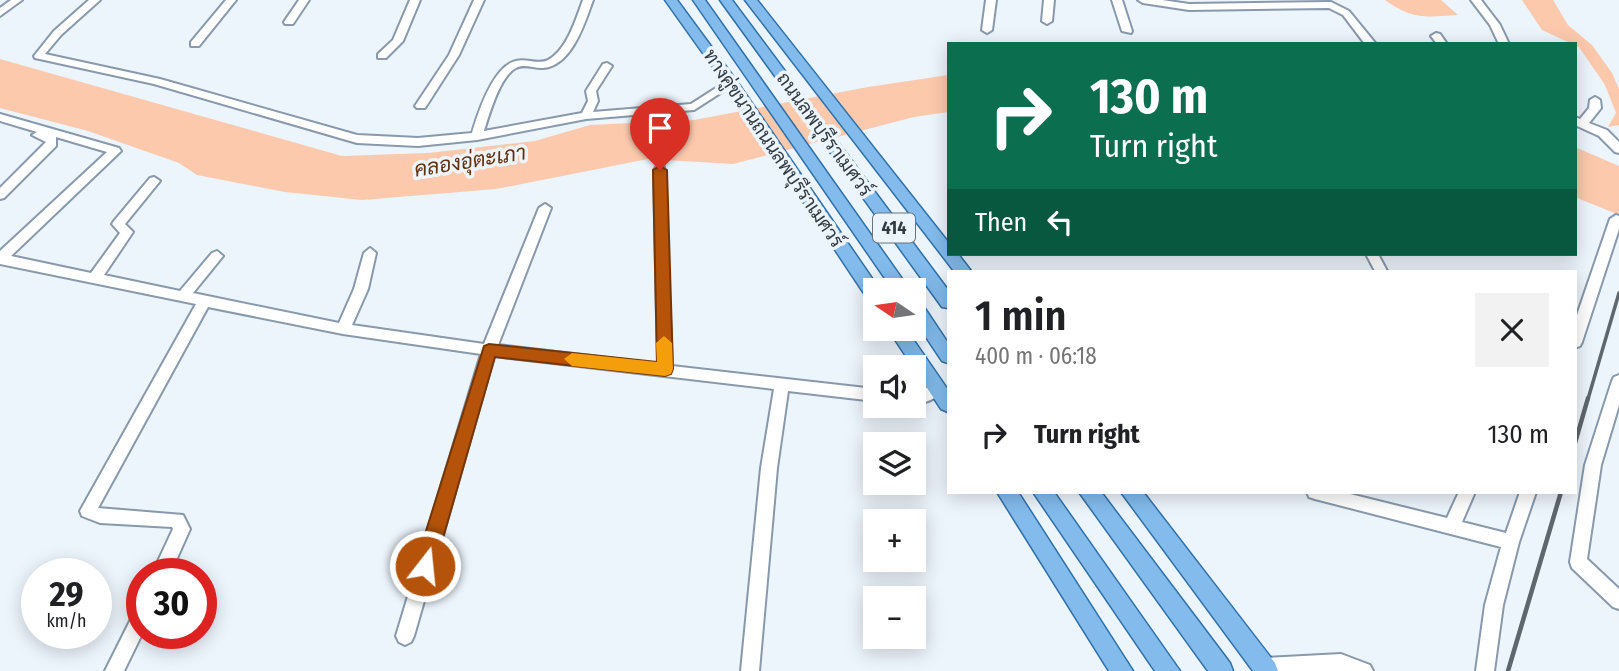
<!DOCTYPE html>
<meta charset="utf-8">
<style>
body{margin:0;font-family:"Fira Sans Condensed",Sarabun,sans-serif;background:#f2f2f2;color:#202124;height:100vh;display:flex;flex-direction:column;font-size:26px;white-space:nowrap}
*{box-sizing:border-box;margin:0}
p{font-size:23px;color:#757577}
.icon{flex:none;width:38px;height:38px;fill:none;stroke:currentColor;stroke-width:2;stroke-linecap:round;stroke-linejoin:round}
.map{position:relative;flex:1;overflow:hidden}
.panel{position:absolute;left:947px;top:270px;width:630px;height:224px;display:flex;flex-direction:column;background:#fff;border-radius:0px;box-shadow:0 4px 18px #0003}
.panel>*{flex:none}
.banner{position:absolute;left:947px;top:42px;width:630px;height:214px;border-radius:0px;box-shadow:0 4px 18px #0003;background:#0b6e4f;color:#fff;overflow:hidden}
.needle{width:46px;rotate:283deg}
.controls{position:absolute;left:863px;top:278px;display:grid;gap:14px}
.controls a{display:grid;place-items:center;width:63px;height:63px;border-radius:0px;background:#fff;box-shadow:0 4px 18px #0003;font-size:35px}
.speed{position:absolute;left:21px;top:558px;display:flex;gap:14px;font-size:35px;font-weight:700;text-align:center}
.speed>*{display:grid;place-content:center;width:91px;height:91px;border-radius:50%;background:#fff;box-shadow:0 4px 18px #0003;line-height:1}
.speed small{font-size:18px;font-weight:400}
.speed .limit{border:10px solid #d22;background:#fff;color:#111}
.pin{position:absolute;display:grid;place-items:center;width:60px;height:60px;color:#fff;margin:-72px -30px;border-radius:50% 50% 50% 0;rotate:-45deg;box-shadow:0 0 7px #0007}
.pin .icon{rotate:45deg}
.me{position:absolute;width:77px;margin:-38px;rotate:16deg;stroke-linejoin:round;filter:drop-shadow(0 0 5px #0008)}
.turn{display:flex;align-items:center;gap:24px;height:147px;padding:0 28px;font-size:32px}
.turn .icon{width:91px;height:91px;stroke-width:2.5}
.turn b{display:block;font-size:49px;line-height:60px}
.then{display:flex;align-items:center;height:66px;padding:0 28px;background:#0003;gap:14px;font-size:26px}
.round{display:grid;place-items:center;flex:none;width:74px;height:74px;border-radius:0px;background:#f2f2f2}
.head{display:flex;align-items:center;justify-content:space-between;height:119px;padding:0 28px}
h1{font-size:42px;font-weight:600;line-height:52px}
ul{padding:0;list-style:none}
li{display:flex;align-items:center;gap:21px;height:91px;padding:0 28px}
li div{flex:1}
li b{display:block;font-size:26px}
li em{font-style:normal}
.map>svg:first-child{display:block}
.water{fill:#fcc9ad}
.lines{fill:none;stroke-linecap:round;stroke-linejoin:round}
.minor-casing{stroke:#8799ab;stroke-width:4}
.major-casing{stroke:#2f71a9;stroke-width:3}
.minor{fill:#fff;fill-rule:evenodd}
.major{fill:#82bbec;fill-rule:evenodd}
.rail-far1{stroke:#5e666e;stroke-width:3.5}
.rail{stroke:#5e666e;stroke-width:4.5}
.route{fill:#b45309;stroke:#753606;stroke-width:2}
.slow{fill:#f59e0b}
.labels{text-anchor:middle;stroke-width:7;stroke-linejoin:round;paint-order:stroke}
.shield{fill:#ecf4fc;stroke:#6a727a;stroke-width:2}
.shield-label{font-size:18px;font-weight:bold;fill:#323a42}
.street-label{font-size:19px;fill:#323a42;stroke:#ecf4fc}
.water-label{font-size:21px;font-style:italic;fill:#63300d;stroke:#ecf4fc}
</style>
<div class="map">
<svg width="1619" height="671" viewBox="0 0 1619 671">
<rect width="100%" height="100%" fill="#ecf4fc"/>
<!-- water -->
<path class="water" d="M1385,0h56l17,15c-33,2 -45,5 -73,-15z
M1522,0h31l15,25 24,20 20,28 7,16v36l-11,2 8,-14 -11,-28 -26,-38 -37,-17z
M0,59l342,97 86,-3 107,-12 55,-16 104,-5 174,-33 80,-12v37l-34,5 -181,47 -85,-5 -152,30 -134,11 -77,-8 -88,-17 -18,-12 -91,-32 -88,-23z
M1575,147l44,19v49l-44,-18z"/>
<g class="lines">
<!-- minor casing -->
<g class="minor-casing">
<path id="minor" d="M11,0h11l-22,16v-8z
M89,0h11l-39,35 -16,19 115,25 197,56 61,3 54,-5c6,-20 21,-67 44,-72 10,-3 22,4 32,-1 19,-10 28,-41 35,-60h10c-8,22 -21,66 -50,68 -8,1 -19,-5 -27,0 -16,8 -27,47 -32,63l98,-18 6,-12 -2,-10 17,-27 4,-1 5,3 -16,25 2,10 -5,11 98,-8 36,-23 4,-1 5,3 -42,27 -108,9 -109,21 -59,6 -61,-3 -203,-59 -119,-26 -1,-2 20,-25z
M226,0h10l-37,46h-8v-4z
M299,0h10l-16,24h-8l-1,-2z
M410,0h10l-17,41 -17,17h-8v-4l15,-14z
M474,0h10l-25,55 -34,53h-8l-2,-2 34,-51z
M986,0h10l-4,30 -5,3 -5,-3z
M1044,0h10l-2,21 -5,3 -5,-3z
M1112,0h10l10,31 -1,2 -9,-2z
M1138,0h24l27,4 142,-2 18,9 27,33h-11l-22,-29 -14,-7 -140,2 -46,-7z
M1471,0h10l19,25 9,19h-10l-9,-19z
M1436,33l4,1 7,10h-10l-6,-8z
M1595,97l5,3 1,8 -12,15 18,7 12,12v11l-4,-1 -16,-16 -24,-11v-8l5,2 9,-11 1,-8z
M0,114l119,34 2,3 -110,105 80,17 29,-40 -8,-9 2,-3 36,-43 4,-1 6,4 -35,43 8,8 -29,43 76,16 32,-38 5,-2 6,5 -30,37 146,30 15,-34 10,-36 6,-5 6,5 -8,36 -16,36 132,19 55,-136 6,-4 6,4 -53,137 160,19 -4,-194 2,-3h8l8,199 203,23v12l-87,-10 -11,77 -18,203h-18l20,-203 13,-79 -280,-33 -80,280 -3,6 -6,3 -6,-3 -3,-6 85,-282 -138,-20 -135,-27 -110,201 85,7 7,14 -20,45h-18l21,-45 -1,-2 -72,-4 -18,-7 -2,-5 116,-207 -196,-40v-13l107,-99 -51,-15v9l-52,52 -4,1v-11l46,-46 -14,-7 5,-3 -37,-11z
M1616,215l3,1v13l-37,113 -2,4 -5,2v-27l35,-102z
M1366,254h12l9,17h-12z
M1619,375v30l-18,60 -14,94 32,30v20l-6,-2 -41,-39 -2,-6 15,-97 27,-84 2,-4z
M937,382l5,2 2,4c-6,11 -19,15 -30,16v-12l6,-1z
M1307,492h35l105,26 12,-26h16l-13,30 44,11 14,-41h16l-17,50 -16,63 -9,66h-18l9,-66 16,-58 -186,-48 -6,-2z
M142,607v27l-18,37h-19l31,-62z
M1341,654l29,11 3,6h-113l-2,-4 3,-6 6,-3z"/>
</g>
<!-- major casing -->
<g class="major-casing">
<path id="major" d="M665,0h12l61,83 142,207h-5v13l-6,-2 -142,-214z
M693,0h12l205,290h-17z
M720,0h12l216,290v18l-6,-1z
M745,0h12l191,242v12h10l13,17h-17z
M914,300l6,1 28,42v20l-6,-2 -28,-42z
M888,329h18l42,61v22l-7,-3z
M997,492h21l115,179h-24z
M1033,492h21l126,179h-25z
M1079,492h22l129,171 3,8h-25z
M1121,492h22l132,171 3,8h-25z"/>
</g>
<!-- minor -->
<use href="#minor" class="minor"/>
<!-- major -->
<use href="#major" class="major"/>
<!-- rail-far1 -->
<path class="rail-far1" d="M1588,399l31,-106"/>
<!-- rail -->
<path class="rail" d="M1575,443l13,-45
M1508,671l53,-179"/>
</g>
<!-- route -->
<path class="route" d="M660,166l7,4 6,199 -2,5 -6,2 -170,-19 -60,209 -3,6 -7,3 -7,-3 -3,-6 69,-220 5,-2 168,18 -4,-192z"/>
<!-- slow -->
<path class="slow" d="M664,336l8,7 1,26 -2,5 -6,2 -93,-10 -8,-7 8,-6 85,9 -1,-19z"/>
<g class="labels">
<!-- shield labels -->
<rect class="shield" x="873" y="213.5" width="42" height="29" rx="5"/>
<g class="shield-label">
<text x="894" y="234">414</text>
</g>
<!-- street labels -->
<g class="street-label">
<text transform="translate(825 134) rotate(54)" y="7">ถนนลพบุรีราเมศวร์</text>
<text transform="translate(774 148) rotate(56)" y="7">ทางคู่ขนานถนนลพบุรีราเมศวร์</text>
</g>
<!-- water labels -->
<g class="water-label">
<text transform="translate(470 161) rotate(-9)" y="7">คลองอุ่ตะเภา</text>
</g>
</g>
</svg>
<div class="controls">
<a><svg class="needle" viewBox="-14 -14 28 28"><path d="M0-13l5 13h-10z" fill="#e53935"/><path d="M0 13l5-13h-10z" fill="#757577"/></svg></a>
<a><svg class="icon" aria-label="sound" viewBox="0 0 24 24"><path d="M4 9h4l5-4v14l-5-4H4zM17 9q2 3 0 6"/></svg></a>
<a><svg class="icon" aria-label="layers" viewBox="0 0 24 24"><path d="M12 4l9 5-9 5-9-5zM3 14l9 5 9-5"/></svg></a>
<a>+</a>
<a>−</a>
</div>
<div class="speed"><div>29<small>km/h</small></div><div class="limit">30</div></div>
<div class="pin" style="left:660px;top:170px;background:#d93025"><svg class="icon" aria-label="arrive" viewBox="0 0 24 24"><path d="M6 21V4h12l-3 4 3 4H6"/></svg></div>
<svg class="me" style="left:425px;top:566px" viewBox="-20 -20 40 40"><circle r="17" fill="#b45309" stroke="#fff" stroke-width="3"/><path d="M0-11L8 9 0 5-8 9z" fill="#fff"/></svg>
<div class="banner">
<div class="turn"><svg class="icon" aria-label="right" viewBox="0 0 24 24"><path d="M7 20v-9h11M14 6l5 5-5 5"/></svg><div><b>130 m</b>Turn right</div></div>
<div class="then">Then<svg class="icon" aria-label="left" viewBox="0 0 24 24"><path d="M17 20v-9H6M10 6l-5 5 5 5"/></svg></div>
</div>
<section class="panel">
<div class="head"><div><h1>1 min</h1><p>400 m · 06:18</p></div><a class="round"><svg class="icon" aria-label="close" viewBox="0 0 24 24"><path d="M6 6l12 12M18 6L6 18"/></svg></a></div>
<ul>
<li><svg class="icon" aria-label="right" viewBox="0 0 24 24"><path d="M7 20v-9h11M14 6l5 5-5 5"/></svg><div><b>Turn right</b></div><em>130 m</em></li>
</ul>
</section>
</div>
